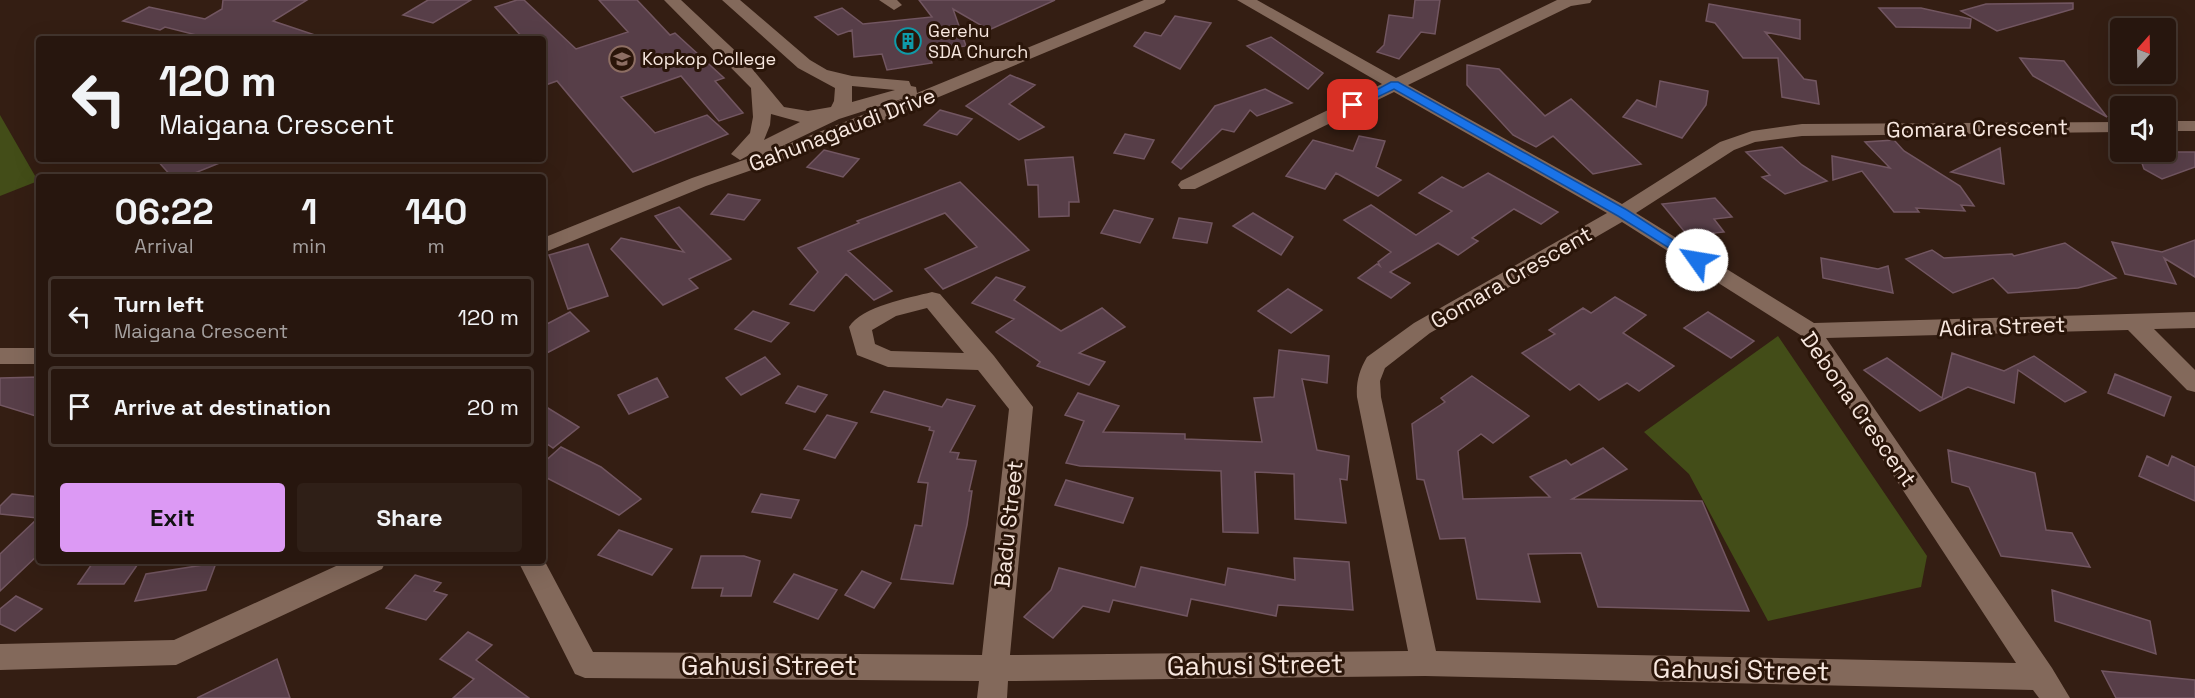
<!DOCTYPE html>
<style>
body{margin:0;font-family:"Space Grotesk",sans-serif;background:#2f1f17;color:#f1f3f6;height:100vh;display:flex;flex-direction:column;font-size:22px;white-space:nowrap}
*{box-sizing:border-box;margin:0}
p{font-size:20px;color:#a49f9e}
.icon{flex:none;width:33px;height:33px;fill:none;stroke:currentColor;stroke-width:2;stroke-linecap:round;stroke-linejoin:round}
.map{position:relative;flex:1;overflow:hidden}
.details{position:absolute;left:36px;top:174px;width:510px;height:390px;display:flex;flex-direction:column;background:#27160e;border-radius:6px;box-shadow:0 6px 24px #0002,0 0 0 2px #43352e}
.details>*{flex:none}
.guide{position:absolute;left:36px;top:36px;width:510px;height:126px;border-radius:6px;box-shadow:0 6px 24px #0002,0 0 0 2px #43352e;background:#27160e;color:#f1f3f6;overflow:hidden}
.needle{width:39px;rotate:20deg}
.fabs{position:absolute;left:2110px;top:18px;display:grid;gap:12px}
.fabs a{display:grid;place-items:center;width:66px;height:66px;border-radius:6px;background:#27160e;box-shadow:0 6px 24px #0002,0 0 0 2px #43352e;font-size:30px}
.pin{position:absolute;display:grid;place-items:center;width:51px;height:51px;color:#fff;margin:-26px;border-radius:12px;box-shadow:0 3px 9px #0006}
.me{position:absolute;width:66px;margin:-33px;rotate:302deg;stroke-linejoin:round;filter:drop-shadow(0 0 4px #0008)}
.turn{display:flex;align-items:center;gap:21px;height:126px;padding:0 24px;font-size:27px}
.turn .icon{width:78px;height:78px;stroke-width:2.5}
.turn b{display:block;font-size:42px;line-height:51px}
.eta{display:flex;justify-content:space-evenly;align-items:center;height:102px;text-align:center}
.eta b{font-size:36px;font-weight:600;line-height:42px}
.primary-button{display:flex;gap:12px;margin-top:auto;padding:12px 24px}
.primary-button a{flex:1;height:69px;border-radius:6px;background:#dc99f4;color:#111;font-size:24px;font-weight:600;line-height:69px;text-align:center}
.primary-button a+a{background:#2f1f17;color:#f1f3f6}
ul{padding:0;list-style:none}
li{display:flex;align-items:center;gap:18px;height:81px;margin:0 12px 9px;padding:0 12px;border:3px solid #43352e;border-radius:6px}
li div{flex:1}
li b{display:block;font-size:22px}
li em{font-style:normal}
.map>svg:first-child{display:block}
.green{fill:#434d18}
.building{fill:#573e48;stroke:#725661;stroke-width:1.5}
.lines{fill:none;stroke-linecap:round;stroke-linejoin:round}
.street{fill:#83695b;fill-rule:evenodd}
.route{fill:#1a73e8;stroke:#114b97;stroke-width:1.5}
.labels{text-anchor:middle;stroke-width:6;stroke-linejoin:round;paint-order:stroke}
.far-poi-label{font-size:18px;fill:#f7e7df;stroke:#2a1509;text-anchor:start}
.street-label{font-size:22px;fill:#f7e7df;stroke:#2a1509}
.near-street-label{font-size:27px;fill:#f7e7df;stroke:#2a1509}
</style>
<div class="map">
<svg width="2195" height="698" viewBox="0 0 2195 698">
<rect width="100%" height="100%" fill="#341e13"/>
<!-- green -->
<path class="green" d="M0,115l38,66 -38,15z
M1778,336l149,220 -6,31 -153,34 -79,-147 -45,-42z"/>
<!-- building -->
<path class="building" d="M223,0h84l-34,21 42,14v4h-103l-47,-12 -5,3 -37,-9 26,-14 56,12 17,-10z
M428,0h43l-38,23 -30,-8z
M517,0h7l52,49 52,-17 -29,-32h38l33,35 5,-2 49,45 -9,3 28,32 -24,8 -38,-45 -60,21 34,36 52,-18 21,19 -95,38 -76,-91 -14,5v-47h-19l-29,-32z
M919,0h136l-66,30 -36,-21 13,37 -38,5 4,12 -45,7 -5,-16 -28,3 -2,-27 -14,5 -23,-18 27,-9 21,16 69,-7z
M1415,0h25l-5,34 -14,-2 -22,27 -22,-7 7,-7 5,-30 24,3z
M2073,3v6l-76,22 -36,-20 25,-7z
M1709,4l91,16v19l-35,-7 39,47 12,2 3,23 -37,-7 -4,-39h-35l-28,-35 -9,-2z
M1879,8h42l50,11 -1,9 -74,-1z
M1175,16l36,7 -31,46 -46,-23 11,-14 16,4z
M1271,37l52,36 -15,16 -61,-43z
M2020,58l44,3 43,56 -74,-41z
M1467,65l32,4 46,47 26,-17 70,65 -48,10 -40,-38 -17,11 -23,-12 -46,-50z
M1010,75l25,10 -26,19 35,23 -25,13 -53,-34z
M1660,81l48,10 -2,14 -24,33 -59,-21 14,-17 19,7z
M1265,89l27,14 -35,13 -7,-6 -16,22 -12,-3 -41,40 -9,-7 43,-56z
M940,110l32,9 -15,16 -33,-10z
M1125,134l29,6 -10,19 -30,-6z
M1359,136l26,5 -9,26 25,13 -23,16 -42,-23 -11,16 -39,-13 27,-36 40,11z
M1894,140l10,11 56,35 14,20 -13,-1 4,6 -49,-3 3,4h-25l-32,-41 -29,9 -1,-24 58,12 -25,-26z
M1782,147l20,18 25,16 -42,13 -23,-17 8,-2 -24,-23z
M2000,148l4,36 -53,-12z
M824,150l35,9 -16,18 -36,-10z
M2138,152h57v15l-33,12 -18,-10z
M1073,157l6,45h-10v14l-30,1 -1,-32h-10l-3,-25z
M156,159h71v1l-42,17h-13z
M1488,173l70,39 -17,12 -27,-15 -42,29 6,3 -20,14 -20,-12 -48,29 20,11 -19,15 -33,-20 19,-14 3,2 -2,-4 13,-10 -47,-32 27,-15 45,30 36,-24 -33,-18 23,-16 21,11z
M960,182l69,68 -86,39 -18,-20 52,-22 -32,-34 -97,38 44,40 -18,9 -28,-26 -32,37 -24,-7 28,-32 -20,-24 61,-25 -2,-2z
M728,194l32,6 -16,20 -33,-6z
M1715,198l17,19 -18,2 10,13 -36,4 -26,-32z
M679,207l52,52 -42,20 9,9 -35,17 -52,-56 10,-11 63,14 -29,-36z
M1114,210l39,9 -13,24 -39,-10z
M1253,213l40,24 -12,18 -48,-29z
M1179,218l33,5 -5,20 -34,-5z
M2195,240v37l-31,-19 12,26 -51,-10 -13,-32 50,10z
M2065,243l51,35 -38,10 -70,5 -15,-15 -40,15 -47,-34 26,-9 12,8 68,-4 2,2z
M588,244l20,52 -40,13 -19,-54z
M1821,258l57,11 10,-3 5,27 -70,-15z
M996,277l29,10 -11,13 47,31 41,-23 23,19 -46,26 26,9 -16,23 -52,-19 3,-4 -44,-30 18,-13 -42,-16z
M1288,289l34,21 -31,23 -33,-22z
M1615,297l31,18 -23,18 51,33 -35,25 -12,-8 -28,17 -20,-16 -9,6 -48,-37 33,-19 -6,-4 34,-22 8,5z
M753,311l36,12 -18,19 -36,-13z
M570,312l19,19 -46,24v-29z
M1708,312l46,29 -23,17 -47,-30z
M1279,350l50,6 -2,27 -25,-4 15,71 32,6 -2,24 -7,-1 6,44 -51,-4 -1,-45 -39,-2 3,61 -35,-1 -2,-61 -141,-5 -14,-3 18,-42 -19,-6 13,-22 41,13 -16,26 82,2v5l77,3 -8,-44 20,-1z
M1952,353l52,18 30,-15 52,36 -21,10 -47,-32 -4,33 -46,-16 -48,24 -56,-41 23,-12 55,40z
M765,357l15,17 -39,21 -15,-17z
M2115,374l56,23 -7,19 -56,-23z
M1472,376l57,40 -36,27 -12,-9 -23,17 5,48 87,-2 -20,-20 36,-17 5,5 32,-17 24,21 -55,30 130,2 47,110 -151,-4 -17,-54 -53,1 12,48 -63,-3 -12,-61 -25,1 -16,-59 -7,-1 -5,-55 33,-22 -4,-4z
M39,377v40l-39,-12v-27z
M657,378l11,19 -39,17 -11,-19z
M798,386l29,9 -12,17 -29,-9z
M884,391l58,16 5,-8 28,7 -25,46 9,1 -2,6 19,2 -7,30h3l-5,34 -14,59 -52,-5 14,-54 7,1 6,-43 -10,-1 16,-51 -5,-1 1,-3 -59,-15z
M543,405l36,22 -26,21 -10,-7z
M827,415l30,8 -22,35 -31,-9z
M561,447l40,20 40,32 -22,16 -76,-39v-13z
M1948,450l87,23 11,57 26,3 18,34 -89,-11 -32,-69 -17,-5z
M2147,456l21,10 4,-10 23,11v34l-56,-25z
M1066,480l67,18 -10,25 -68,-18z
M12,494l27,3v57l-39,37v-37l38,-36 -38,-4v-8z
M761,494l38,6 -8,18 -39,-6z
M619,530l53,19 -20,26 -54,-20z
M701,556h43l16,5 -9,35h-30l2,-8h-31z
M1294,558l55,4 4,48 -75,-5 -2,11 -85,-17 -4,17 -74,-16 -4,12 -26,-6 -30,32 -29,-21 27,-27 8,-22 76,19 6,-20 84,18 3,-17 67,12z
M94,561h46l-16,23h-46z
M216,563l-10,27 -71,11 11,-27z
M862,571l29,12 -17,25 -29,-13z
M794,574l43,16 -19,29 -44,-17z
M415,575l26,8 -7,8 13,4 -21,25 -40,-12z
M2052,590l98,31 6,33 -101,-33z
M16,596l26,13 -27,22 -15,-7v-15z
M468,632l24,13 -16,15 53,38h-76l21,-19 -34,-20z
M277,659l13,39h-93z
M2102,671l93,9v18h-79z"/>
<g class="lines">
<!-- street -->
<path class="street" d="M664,0h17l63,59 40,48 24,4 23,-4 3,-6 1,-13 -37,-20 -76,-68h18l70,60 17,10 25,6 57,5 2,5 5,1 1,6 227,-93h22l-2,3 -338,141 -120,42 -163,67v-15l149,-60 66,-23 -5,-2 -13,7 -9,-6 19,-21 3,-16 -2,-29zM852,86l43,4 -43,12zM908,97l-132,52 63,-30zM771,114l29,8 -36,18 6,-15z
M879,0h18l5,5 -8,5z
M1237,0h20l139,78 161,-78h35l-2,3 -19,3 -163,79 214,119 98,-62 32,-11 50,-7 319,-2v10l-319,4 -47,6 -21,8 -98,63 178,110 381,-11v16l-41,1 41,41v22l-8,-2 -59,-60 -302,8 226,330 18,30h-31l-6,-8 -608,-14 -417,5 -1,17h-30l2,-17 -394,-3 -10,-4 -57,-113h25v-3l50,94 389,3 27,-246 -31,-39 -90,-3 -31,-12 -8,-28c13,-21 60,-29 83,-35l8,2 54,62 39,51 -23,248 398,-4 -51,-254c-1,-15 2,-26 10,-40l47,-34 193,-110 -213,-121 -199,97h-14l-3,-4 3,-4 201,-97zM1622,222l180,114 214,327 -580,-12 -55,-254 -1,-16 5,-13 45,-35zM927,308l37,45 -73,-2 -16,-7 -3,-14 24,-14z
M2166,121h29v10h-29z
M0,348h39v16h-39z
M347,561h39l-4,8 -206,96 -176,5v-26l174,-4z"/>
</g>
<!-- route -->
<path class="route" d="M1391,82h7l229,128 77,50 -7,4 -4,-1 -75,-47 -224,-127 -37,18 -9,-2z"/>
<!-- icons -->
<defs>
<g id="building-ring" transform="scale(1.35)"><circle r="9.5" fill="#2a1509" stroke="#0f9aa8" stroke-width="1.5"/><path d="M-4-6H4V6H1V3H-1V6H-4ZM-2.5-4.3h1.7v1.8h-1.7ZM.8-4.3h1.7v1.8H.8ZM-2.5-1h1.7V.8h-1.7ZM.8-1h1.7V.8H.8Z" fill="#0f9aa8"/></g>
<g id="university-ring" transform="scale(1.35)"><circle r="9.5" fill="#2a1509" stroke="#8d6e63" stroke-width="1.5"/><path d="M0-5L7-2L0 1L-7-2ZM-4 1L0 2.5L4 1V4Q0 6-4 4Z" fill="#8d6e63"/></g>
</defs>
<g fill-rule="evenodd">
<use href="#building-ring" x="908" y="41"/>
<use href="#university-ring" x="622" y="59"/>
</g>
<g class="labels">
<!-- far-poi labels -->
<g class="far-poi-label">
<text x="928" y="37">Gerehu<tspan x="928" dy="21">SDA Church</tspan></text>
<text x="642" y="65">Kopkop College</text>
</g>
<!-- street labels -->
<g class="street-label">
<text transform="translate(1977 128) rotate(-1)" y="8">Gomara Crescent</text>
<text transform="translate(842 129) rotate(-21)" y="8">Gahunagaudi Drive</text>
<text transform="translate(1511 277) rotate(-30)" y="8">Gomara Crescent</text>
<text transform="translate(2002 326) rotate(-2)" y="8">Adira Street</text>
<text transform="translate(1859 409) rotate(55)" y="8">Debona Crescent</text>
<text transform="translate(1008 524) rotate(-84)" y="8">Badu Street</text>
</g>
<!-- near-street labels -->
<g class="near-street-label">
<text transform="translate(1255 665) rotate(-1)" y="9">Gahusi Street</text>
<text x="769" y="675">Gahusi Street</text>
<text transform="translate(1741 670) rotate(1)" y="9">Gahusi Street</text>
</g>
</g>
</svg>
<div class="fabs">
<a><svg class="needle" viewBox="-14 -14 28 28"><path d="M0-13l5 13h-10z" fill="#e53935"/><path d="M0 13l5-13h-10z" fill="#a49f9e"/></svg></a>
<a><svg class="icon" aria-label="sound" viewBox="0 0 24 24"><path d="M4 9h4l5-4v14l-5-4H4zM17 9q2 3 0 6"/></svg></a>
</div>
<div class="pin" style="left:1353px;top:105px;background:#d93025"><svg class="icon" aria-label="arrive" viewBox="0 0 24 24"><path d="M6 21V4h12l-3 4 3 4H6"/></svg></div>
<svg class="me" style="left:1697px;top:260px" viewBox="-20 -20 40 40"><circle r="19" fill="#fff"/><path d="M0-13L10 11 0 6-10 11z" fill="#1a73e8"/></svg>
<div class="guide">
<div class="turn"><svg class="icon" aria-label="left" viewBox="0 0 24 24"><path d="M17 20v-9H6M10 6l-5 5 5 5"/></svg><div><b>120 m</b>Maigana Crescent</div></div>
</div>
<section class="details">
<div class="eta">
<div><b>06:22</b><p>Arrival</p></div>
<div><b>1</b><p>min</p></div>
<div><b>140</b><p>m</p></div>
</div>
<ul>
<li><svg class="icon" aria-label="left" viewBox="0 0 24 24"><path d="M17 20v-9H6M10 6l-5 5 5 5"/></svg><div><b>Turn left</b><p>Maigana Crescent</p></div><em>120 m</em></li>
<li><svg class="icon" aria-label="arrive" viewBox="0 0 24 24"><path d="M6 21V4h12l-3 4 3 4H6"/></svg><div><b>Arrive at destination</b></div><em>20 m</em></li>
</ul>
<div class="primary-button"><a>Exit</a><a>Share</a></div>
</section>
</div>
